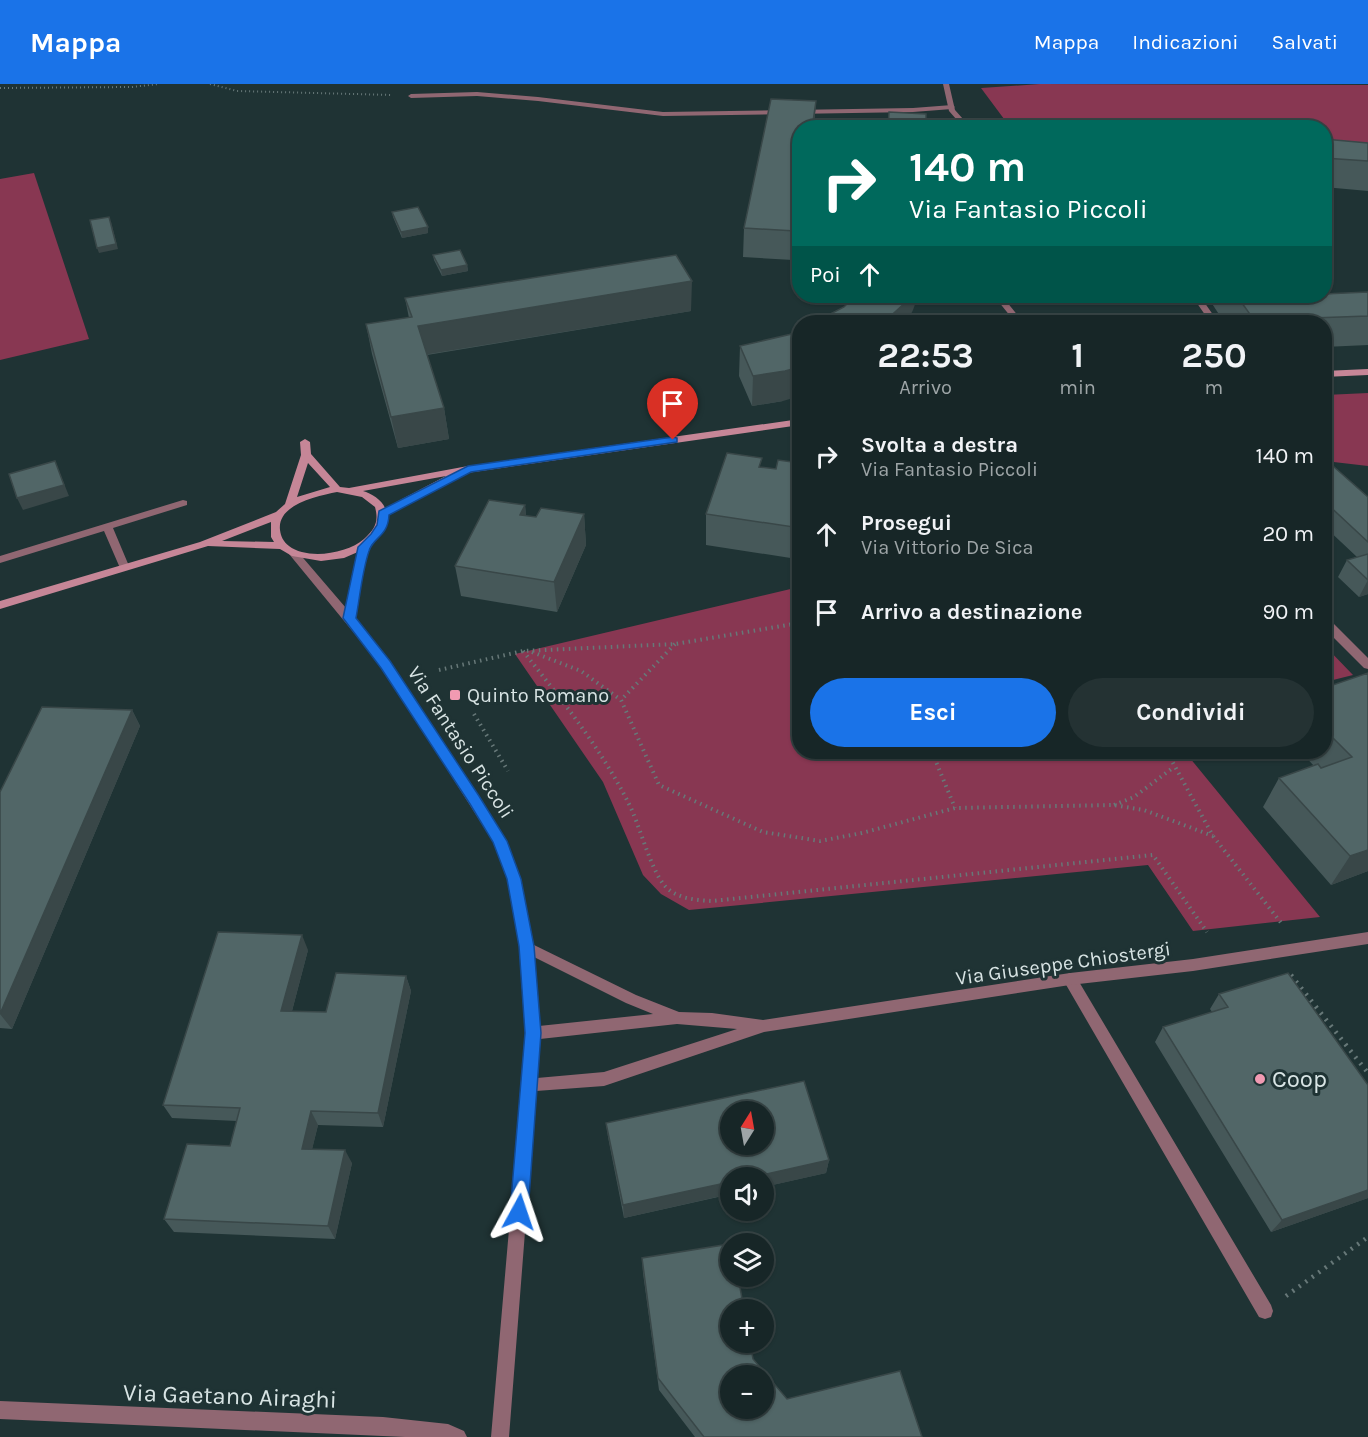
<!DOCTYPE html>
<html lang="it">
<meta charset="utf-8">
<style>
body{margin:0;font-family:Karla,sans-serif;background:#243233;color:#f1f3f6;height:100vh;display:flex;flex-direction:column;font-size:22px;white-space:nowrap}
*{box-sizing:border-box;margin:0}
p{font-size:20px;color:#9ea5a7}
.icon{flex:none;width:33px;height:33px;fill:none;stroke:currentColor;stroke-width:2;stroke-linecap:round;stroke-linejoin:round}
.map{position:relative;flex:1;overflow:hidden}
.details{position:absolute;left:792px;top:231px;width:540px;height:444px;display:flex;flex-direction:column;background:#172627;border-radius:24px;box-shadow:0 2px 4px #0004,0 0 0 2px #364344}
.details>*{flex:none}
.top-card{position:absolute;left:792px;top:36px;width:540px;height:183px;border-radius:24px;box-shadow:0 2px 4px #0004,0 0 0 2px #364344;background:#00695c;color:#fff;overflow:hidden}
.needle{width:39px;rotate:11deg}
.fabs{position:absolute;left:720px;top:1017px;display:grid;gap:12px}
.fabs a{display:grid;place-items:center;width:54px;height:54px;border-radius:50%;background:#172627;box-shadow:0 2px 4px #0004,0 0 0 2px #364344;font-size:30px}
.pin{position:absolute;display:grid;place-items:center;width:51px;height:51px;color:#fff;margin:-62px -26px;border-radius:50% 50% 50% 0;rotate:-45deg;box-shadow:0 0 6px #0007}
.pin .icon{rotate:45deg}
.me{position:absolute;width:66px;margin:-33px;rotate:5deg;stroke-linejoin:round;filter:drop-shadow(0 0 4px #0008)}
.turn{display:flex;align-items:center;gap:21px;height:126px;padding:0 18px;font-size:27px}
.turn .icon{width:78px;height:78px;stroke-width:2.5}
.turn b{display:block;font-size:42px;line-height:51px}
.then{display:flex;align-items:center;height:57px;padding:0 18px;background:#0003;gap:12px;font-size:22px}
.eta{display:flex;justify-content:space-evenly;align-items:center;height:102px;text-align:center}
.eta b{font-size:36px;font-weight:700;line-height:42px}
.primary-button{display:flex;gap:12px;margin-top:auto;padding:12px 18px}
.primary-button a{flex:1;height:69px;border-radius:36px;background:#1a73e8;color:#fff;font-size:24px;font-weight:700;line-height:69px;text-align:center}
.primary-button a+a{background:#243233;color:#f1f3f6}
ul{padding:0;list-style:none}
li{display:flex;align-items:center;gap:18px;height:78px;padding:0 18px}
li div{flex:1}
li b{display:block;font-size:22px}
li em{font-style:normal}
header{display:flex;align-items:center;gap:36px;box-sizing:border-box;height:84px;padding:0 30px;background:#1a73e8;color:#fff}
header strong{font-size:28px}
nav{display:flex;gap:33px;margin-inline-start:auto;font-size:21px}
.map>svg:first-child{display:block}
.green{fill:#883752}
.lines{fill:none;stroke-linecap:round;stroke-linejoin:round}
.path-far2{stroke:#677878;stroke-width:2;stroke-dasharray:1 3;stroke-linecap:butt}
.path-far1{stroke:#677878;stroke-width:4;stroke-dasharray:1.5 4.5;stroke-linecap:butt}
.path{stroke:#677878;stroke-width:4.5;stroke-dasharray:2 6;stroke-linecap:butt}
.lane{fill:#906772;fill-rule:evenodd}
.street{fill:#906772;fill-rule:evenodd}
.secondary{fill:#c68697;fill-rule:evenodd}
.wall{fill:#465859}
.shaded-wall{fill:#394748}
.building{fill:#516667;stroke:#394748;stroke-width:1.5;fill-rule:evenodd}
.route{fill:#1a73e8;stroke:#114b97;stroke-width:1.5}
.poi-dot{fill:#f19ab2;stroke:#1f3334;stroke-width:2}
.labels{text-anchor:middle;stroke-width:6;stroke-linejoin:round;paint-order:stroke}
.poi-label{font-size:20px;fill:#d8e4e4;stroke:#1f3334;text-anchor:start}
.street-label{font-size:20px;fill:#d8e4e4;stroke:#1f3334}
.near-poi-label{font-size:24px;fill:#d8e4e4;stroke:#1f3334;text-anchor:start}
.near-street-label{font-size:24px;fill:#d8e4e4;stroke:#1f3334}
</style>
<header>
<strong>Mappa</strong>
<nav><a>Mappa</a><a>Indicazioni</a><a>Salvati</a></nav>
</header>
<div class="map">
<svg width="1368" height="1353" viewBox="0 0 1368 1353">
<rect width="100%" height="100%" fill="#1f3334"/>
<!-- green -->
<path class="green" d="M1040,0l328,1v79l-43,-4 -1,-32 -314,-1 -29,-39z
M34,89l55,166 -89,21v-181z
M1368,309v73l-43,-5v-66z
M799,503l1,165h385l135,165 -127,14 -45,-66 -459,45 -28,-16 -18,-19 -40,-93 -88,-128z
M1325,562l28,29 -28,7z"/>
<g class="lines">
<!-- path-far2 -->
<path class="path-far2" d="M210,0l27,7 155,4
M0,4l132,-1 27,-3"/>
<!-- path-far1 -->
<path class="path-far1" d="M675,560l-54,56 38,85 104,47 57,9 42,-8 93,-25 158,-3 31,5 69,26
M523,567c38,48 77,96 105,151 12,23 22,67 37,84 12,13 31,14 47,15l441,-46 54,77
M532,568l49,19 40,29
M439,586l84,-19 152,-7 125,-21
M474,630l34,57
M932,668l23,56
M1167,668l46,84 69,88
M1114,721l20,-8 40,-30"/>
<!-- path -->
<path class="path" d="M1291,891l77,98
M1286,1212l82,-59"/>
<!-- lane -->
<path class="lane" d="M477,8l61,5 125,15 250,-4 39,-3 3,2 -3,2 -39,3 -250,4 -125,-15 -61,-5 -66,2 -3,-2 3,-2z
M1192,212h8l18,26h-8z
M183,416l4,1v4l-74,23 16,38 -1,2h-8l-16,-37 -104,32v-7z
M1070,889l5,2 196,330 2,6 -2,6 -6,2 -6,-2 -194,-334 -2,-4 2,-4z"/>
<!-- street -->
<path class="street" d="M943,0h6l6,26 16,18h-7l-15,-17z
M994,212h8l21,26h-8z
M364,460l5,3 -15,72 36,42 114,176 16,42 12,65 104,51 43,17 33,1 51,7 307,-47 123,-14 175,-27v12l-175,27 -123,14 -306,47 -160,54 -68,5 -27,346h-18l35,-404 -7,-86 -11,-68 -14,-36 -112,-176 -93,-113 5,-3 4,1 48,56 13,-61zM534,873l92,46 27,11 -114,12zM677,940l60,5 -133,43 -67,6 3,-39z
M1324,533l4,1 40,40v11l-4,-1 -40,-40z
M0,1317l383,16 65,7 16,7 3,6h-62l-405,-18z"/>
<!-- secondary -->
<path class="secondary" d="M1368,285v6l-44,2v-6z
M800,335v6l-340,49 -1,3 -72,38 1,4 -8,16 -13,13 -23,10 -23,3 -29,-5 -12,-7 -72,-3 -208,63v-8l200,-59 76,-30 9,-8 16,-49 -1,-13 5,-3 5,3 1,12 29,33 9,1 119,-22zM308,379l22,24 -33,10zM446,392l-61,32c-3,-8 -14,-15 -22,-17zM337,408l25,5 13,10c4,15 0,22 -11,32 -17,15 -57,21 -75,7 -6,-5 -8,-9 -9,-16 -3,-26 38,-34 57,-38zM271,438v15l3,5 -52,-1z"/>
</g>
<!-- wall -->
<path class="wall" d="M771,15l45,2 -2,27h-14v93l-7,39 -50,-3 1,-29z
M1324,55l44,4v48l-44,-4z
M392,128l36,21 -26,5 -9,-21z
M433,171l34,10 1,6 -26,5 -8,-16z
M1368,208v53l-44,2v-25h-100l-17,-26h76l4,5 2,-5h35z
M405,214l286,13 -264,44 17,53 5,31 -51,9 -26,-94 -6,-30 43,-6z
M740,262l43,55 -31,5 -13,-30z
M800,379v87l-3,9 -91,-14v-31l55,-47 15,2z
M1324,384l44,29v97l-9,3 -21,-20 9,-17 10,-3 -33,-31z
M525,421l1,11 10,1 48,-3 2,31 -29,67 -96,-16 -6,-30z
M1368,589v198l-37,14 -68,-78 16,-29 35,-12 -13,-14h23v-64z
M132,626l8,16 -128,303 -12,-1v-236z
M308,866l-16,61 34,1 80,-36 5,15 -28,136 -65,-2 -6,24 40,14 -17,76 -161,-7 -10,-13 66,-73 7,-25 -65,-3 -9,-13z
M1219,910l149,91v113l-97,34 -116,-190 8,-15 49,-15 -2,-3z
M606,1039l223,37 -3,13 -202,45 -16,-81z
M642,1174l111,101 34,40 135,38h-227l-36,-47 -16,-117z"/>
<!-- shaded-wall -->
<path class="shaded-wall" d="M816,17l-2,27h-2z
M800,121v16l-7,39 2,-29z
M111,138l7,27 -19,4 -2,-5z
M428,143v6l-26,5 -1,-6z
M467,181l1,6 -26,5 -1,-6z
M692,197l-1,30 -268,44 -5,-29z
M910,212h8l-5,14 -6,12h-23z
M800,283v29l-17,5 -31,5 1,-30z
M444,324l5,31 -51,9 -7,-31z
M55,377l14,35 -46,14 -6,-12z
M525,421l3,31 -8,-21z
M584,430l2,31 -29,67 -3,-30z
M800,447v19l-3,9z
M1368,496v14l-9,3z
M132,626l8,16 -128,303 -12,-15z
M1368,766v21l-37,14 19,-29z
M302,851l6,15 -20,76 -7,-15z
M406,892l5,15 -28,136 -5,-14z
M311,1027l7,14 -9,37 -7,-13z
M345,1066l7,13 -17,76 -7,-13z
M829,1076l-3,13 -62,14v-9h-15z
M730,1098v12l-106,24 -1,-13z
M1368,1106v8l-97,34 11,-12z"/>
<!-- building -->
<path class="building" d="M771,15l45,2 -4,27h-12v77l-5,26 -51,-3z
M889,28l37,2v14h-38z
M1324,55l44,4v18l-44,-3z
M418,123l10,20 -27,5 -9,-20z
M109,133l7,27 -19,4 -7,-28z
M460,166l7,15 -26,5 -8,-15z
M676,171l16,26 -274,45 26,82 -53,9 -25,-93 46,-7 -7,-19z
M1368,208v24l-114,4 -17,-24h46l5,6h6l-4,-6h34v-2z
M855,212h55l-3,5 -23,21h-69l29,-15z
M800,247v36l-15,4 -32,5 -13,-30 56,-13z
M727,369l35,5 -3,9 17,2 2,-9 22,3v65l-94,-14z
M55,377l9,24 -47,13 -8,-24z
M1333,382l35,31v45l-44,-41v-33z
M489,416l36,5 -5,10 16,2 5,-9 43,6 -30,68 -99,-16z
M1368,470v26l-21,-20z
M1368,589v177l-18,6 -71,-78 39,-14 3,4 31,-11 -28,-28v-41z
M42,623l90,3 -132,304v-222z
M218,848l84,3 -21,76 45,1 10,-39 70,3 -28,137 -67,-2 -9,38 43,1 -17,76 -164,-7 23,-75 43,2 10,-38 -77,-3z
M1288,889l80,112v105l-86,30 -119,-193 65,-20 -9,-13z
M804,997l25,79 -80,18h-19v4l-107,23 -17,-82zM730,1028h34v32h-34z
M730,1160v32h8l6,34h-14v32h20l3,17 34,40 113,-28 22,66h-218l-46,-59 -16,-120zM730,1292h34v32h-34z"/>
<!-- route -->
<path class="route" d="M673,353l4,1v4l-206,30 -82,43c-1,22 -16,22 -20,36 -7,21 -9,45 -13,67l34,43 89,135 28,45 14,38 13,67 7,87 -13,179 -3,7 -6,2 -6,-2 -3,-7 15,-179 -6,-87 -12,-67 -14,-37 -23,-38 -89,-136 -38,-50 15,-71 13,-13 6,-9 2,-14 89,-45z"/>
<!-- markers -->
<g class="poi-dot">
<rect x="449" y="605" width="12" height="12" rx="3"/>
<circle cx="1260" cy="995" r="6"/>
</g>
<g class="labels">
<!-- poi labels -->
<g class="poi-label">
<text x="467" y="618">Quinto Romano</text>
</g>
<!-- street labels -->
<g class="street-label">
<text transform="translate(461 658) rotate(57)" y="7">Via Fantasio Piccoli</text>
<text transform="translate(1063 879) rotate(-8)" y="7">Via Giuseppe Chiostergi</text>
</g>
<!-- near-poi labels -->
<g class="near-poi-label">
<text x="1272" y="1003">Coop</text>
</g>
<!-- near-street labels -->
<g class="near-street-label">
<text transform="translate(230 1312) rotate(2)" y="8">Via Gaetano Airaghi</text>
</g>
</g>
</svg>
<div class="fabs">
<a><svg class="needle" viewBox="-14 -14 28 28"><path d="M0-13l5 13h-10z" fill="#e53935"/><path d="M0 13l5-13h-10z" fill="#9ea5a7"/></svg></a>
<a><svg class="icon" aria-label="sound" viewBox="0 0 24 24"><path d="M4 9h4l5-4v14l-5-4H4zM17 9q2 3 0 6"/></svg></a>
<a><svg class="icon" aria-label="layers" viewBox="0 0 24 24"><path d="M12 4l9 5-9 5-9-5zM3 14l9 5 9-5"/></svg></a>
<a>+</a>
<a>−</a>
</div>
<div class="pin" style="left:673px;top:356px;background:#d93025"><svg class="icon" aria-label="arrive" viewBox="0 0 24 24"><path d="M6 21V4h12l-3 4 3 4H6"/></svg></div>
<svg class="me" style="left:519px;top:1128px" viewBox="-20 -20 40 40"><path d="M0-17L14 15 0 8-14 15z" fill="#1a73e8" stroke="#fff" stroke-width="4"/></svg>
<div class="top-card">
<div class="turn"><svg class="icon" aria-label="right" viewBox="0 0 24 24"><path d="M7 20v-9h11M14 6l5 5-5 5"/></svg><div><b>140 m</b>Via Fantasio Piccoli</div></div>
<div class="then">Poi<svg class="icon" aria-label="ahead" viewBox="0 0 24 24"><path d="M12 20V5M6 11l6-6 6 6"/></svg></div>
</div>
<section class="details">
<div class="eta">
<div><b>22:53</b><p>Arrivo</p></div>
<div><b>1</b><p>min</p></div>
<div><b>250</b><p>m</p></div>
</div>
<ul>
<li><svg class="icon" aria-label="right" viewBox="0 0 24 24"><path d="M7 20v-9h11M14 6l5 5-5 5"/></svg><div><b>Svolta a destra</b><p>Via Fantasio Piccoli</p></div><em>140 m</em></li>
<li><svg class="icon" aria-label="ahead" viewBox="0 0 24 24"><path d="M12 20V5M6 11l6-6 6 6"/></svg><div><b>Prosegui</b><p>Via Vittorio De Sica</p></div><em>20 m</em></li>
<li><svg class="icon" aria-label="arrive" viewBox="0 0 24 24"><path d="M6 21V4h12l-3 4 3 4H6"/></svg><div><b>Arrivo a destinazione</b></div><em>90 m</em></li>
</ul>
<div class="primary-button"><a>Esci</a><a>Condividi</a></div>
</section>
</div>
